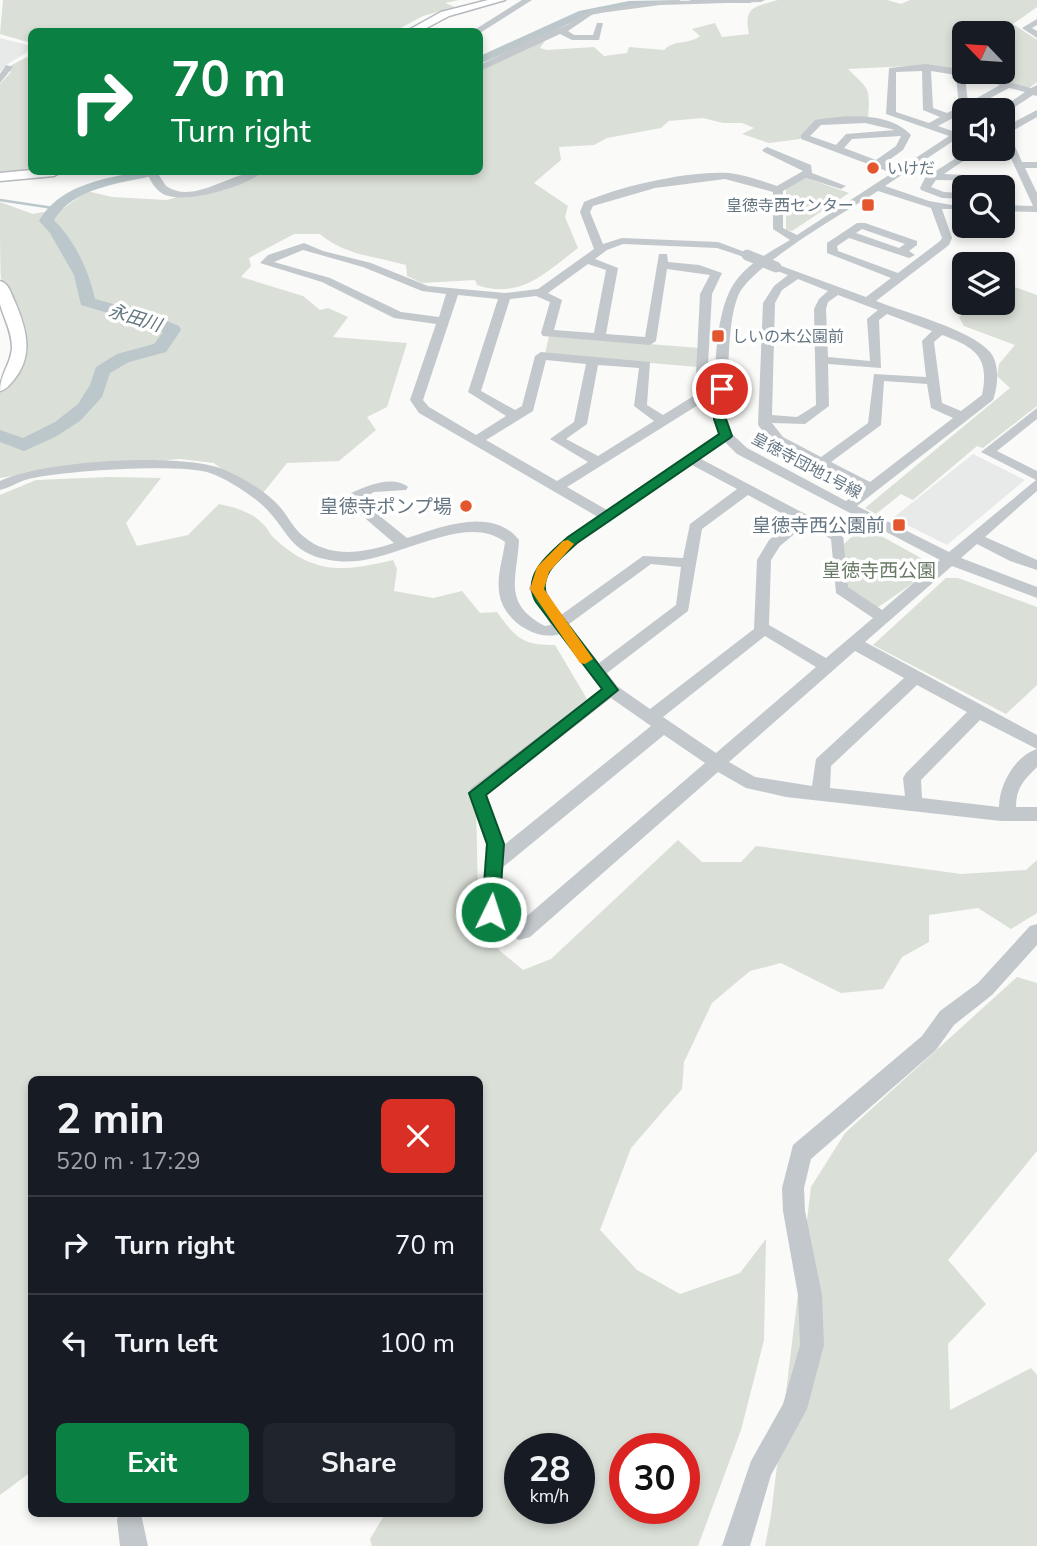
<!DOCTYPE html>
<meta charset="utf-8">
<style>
body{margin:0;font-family:"Nunito Sans","Noto Sans JP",sans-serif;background:#20242c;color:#f1f3f6;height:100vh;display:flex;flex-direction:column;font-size:26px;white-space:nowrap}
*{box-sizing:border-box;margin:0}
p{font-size:23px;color:#9ea1a6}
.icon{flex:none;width:38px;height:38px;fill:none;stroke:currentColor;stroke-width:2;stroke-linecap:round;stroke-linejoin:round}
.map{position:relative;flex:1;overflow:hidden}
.details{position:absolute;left:28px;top:1076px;width:455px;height:441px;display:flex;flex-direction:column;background:#171b24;border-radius:10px;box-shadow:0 4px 10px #0003}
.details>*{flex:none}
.top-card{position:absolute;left:28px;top:28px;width:455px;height:147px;border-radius:10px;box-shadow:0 4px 10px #0003;background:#0b8043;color:#fff;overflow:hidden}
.needle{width:46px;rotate:295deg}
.buttons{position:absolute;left:952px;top:21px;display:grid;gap:14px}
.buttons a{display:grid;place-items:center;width:63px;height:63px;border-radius:10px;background:#171b24;box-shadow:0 4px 10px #0003;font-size:35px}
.speed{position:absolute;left:504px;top:1433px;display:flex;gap:14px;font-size:35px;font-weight:700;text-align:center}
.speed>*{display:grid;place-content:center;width:91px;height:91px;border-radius:50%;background:#171b24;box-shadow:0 4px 10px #0003;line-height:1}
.speed small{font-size:18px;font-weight:400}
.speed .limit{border:10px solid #d22;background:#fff;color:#111}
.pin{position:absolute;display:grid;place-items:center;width:60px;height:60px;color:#fff;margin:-30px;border:4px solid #fff;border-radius:50%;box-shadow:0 2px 7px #0007}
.me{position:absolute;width:77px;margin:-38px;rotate:4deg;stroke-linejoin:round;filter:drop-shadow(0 0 5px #0008)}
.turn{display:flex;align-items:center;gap:24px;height:147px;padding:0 28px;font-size:32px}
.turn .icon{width:91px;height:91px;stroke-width:2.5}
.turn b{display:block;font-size:49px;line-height:60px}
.round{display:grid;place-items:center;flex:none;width:74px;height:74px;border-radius:10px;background:#20242c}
.head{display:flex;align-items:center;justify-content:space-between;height:119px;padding:0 28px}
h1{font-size:42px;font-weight:700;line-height:52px}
.button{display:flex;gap:14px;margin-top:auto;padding:14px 28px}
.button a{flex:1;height:80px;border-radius:10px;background:#0b8043;color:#fff;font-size:28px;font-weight:700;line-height:80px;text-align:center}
.button a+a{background:#20242c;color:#f1f3f6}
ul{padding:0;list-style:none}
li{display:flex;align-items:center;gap:21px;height:98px;padding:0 28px;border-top:2px solid #363941}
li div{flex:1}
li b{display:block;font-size:26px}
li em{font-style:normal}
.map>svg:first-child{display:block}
.built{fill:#e8e9e9}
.green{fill:#dadfd7;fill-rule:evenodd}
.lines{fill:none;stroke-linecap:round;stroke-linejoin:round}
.stream{stroke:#bbc7cb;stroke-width:2.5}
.river{fill:#bbc7cb;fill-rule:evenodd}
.major-casing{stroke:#b5babe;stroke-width:3}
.minor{fill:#c3c8cc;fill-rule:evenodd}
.major{fill:#fff;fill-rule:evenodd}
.minor-bridge{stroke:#c3c8cc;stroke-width:11}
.route{fill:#0b8043;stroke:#07532c;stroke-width:2}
.slow{fill:#f59e0b}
.poi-dot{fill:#e4572e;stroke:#fff;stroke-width:2.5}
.labels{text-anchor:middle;stroke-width:7;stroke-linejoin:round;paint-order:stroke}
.far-poi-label{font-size:16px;fill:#657683;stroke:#fff;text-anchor:start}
.far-street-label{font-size:16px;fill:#657683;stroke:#fff}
.far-water-label{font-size:18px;font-style:italic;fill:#60757c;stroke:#fff}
.poi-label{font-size:19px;fill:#657683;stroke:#fff;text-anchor:end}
.park-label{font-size:19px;fill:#687a64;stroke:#fff}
</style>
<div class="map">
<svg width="1037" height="1546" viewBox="0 0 1037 1546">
<rect width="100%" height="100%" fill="#fafaf8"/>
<!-- built -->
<path class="built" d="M0,38l32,8 -1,4 -25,15 -6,7z
M973,454l52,26 -78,65 -54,-27z"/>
<!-- green -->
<path class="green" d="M3,0h456l-14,3 10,4 -32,9 -28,15 -363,1 -1,11 -31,-9z
M778,0h109l14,4 9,-4h127v7l-24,17 24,16v42l-8,6 -55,-16h29v-39h-39v36l-56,-3 -60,3c22,22 22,17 20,51l-55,2 -13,17 -31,4 -27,-9 12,-6 -12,-5h-19l-20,-5 -34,3 -8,7 -54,10 -13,7 -35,2 2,13 -27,23 34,23 -3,11 13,31c-32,24 -57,52 -101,37l-2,-5 -53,3 -15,-7 -1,-11c-31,-9 -60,-9 -86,-31h-26l-45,24 2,8 -10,11 62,19 17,14 8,-2 20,9 -15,20 74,6 -20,64 -20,10 9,13 -37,31 -52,2 -28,35 -45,-35 -34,-4 -121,9 -59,10v-86c33,-30 34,-51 15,-91 -4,-8 -10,-15 -14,-23 -1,-13 -1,-60 -1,-76l33,12 31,-6 23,-17 25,6 55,3 91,-26 2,-2h220v-102l47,-24 18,-5 -5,7 7,2 47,-3 10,9 23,-3 2,-6 35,3c10,-11 25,-5 36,-14l-8,-7 23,-6 7,14 27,-3c-6,-28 6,-27 29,-34z
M31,55v115l-31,4v-90l11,-12 -5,-4z
M806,178l43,15 -57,38 -6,-1v-41z
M1003,283l34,12v111l-54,42 -6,-2 -64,54 -12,-6 -25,20 -11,-6 145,-120 -13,-12 2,-12 16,-19 -51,-19 -5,-9 19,-14h25z
M549,336l150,12 -1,19 -153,-13z
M110,477l51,1 -35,45 11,23 51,-11 31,-31c15,3 33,8 44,20 4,3 6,9 10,13 40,38 70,35 120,23l4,9 -3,22 39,7 29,-7 18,22 17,-1c19,26 25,33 58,33l32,54 -99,78 -12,25 2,95 5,33 17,21 23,19 28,-11 127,-119 24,22h39l15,-16 205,28 65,-4 11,-10v53l-26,16 -33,-21 -49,7v27l-27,15 -19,32 -42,4 -60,-30 -31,8 -38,32 -28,59 -2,27 -51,59 -31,82 37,40 43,24 60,-21 26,-34 -2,101 -23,90 -43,116h-326l-2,-7 15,-25h95v-434h-448l-1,392 -31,23v-1000l36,-15zM520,1449h59v59h-59zM625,1449h59v59h-59z
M863,526l67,37 -1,9 -52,36 -31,-22 -2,-42z
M946,578h12l79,29v78l-31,29 -133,-69z
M1017,977l20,6v168l-89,109 38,44 -38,40 2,66 81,-42 6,7v171h-272l6,-31 40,-328 34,-54z"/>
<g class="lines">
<!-- stream -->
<path class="stream" d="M0,200l53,8"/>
<!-- river -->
<path class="river" d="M681,0l-6,3 -46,4 -43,9 -106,48v-8l99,-45 50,-10z
M689,0h67l-6,3h-55z
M136,172h23l-2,3c-34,8 -84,12 -103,45 21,21 35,51 41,79l55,15 29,12 2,4 -15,22 -37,10 -19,11 -8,24 -22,24 -25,16 -31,14 -24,-9v-12l23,8 32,-16 23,-18 12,-19 6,-18 21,-13 37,-10 9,-12 -25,-10 -57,-17 -7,-30 -24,-42 -11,-12c20,-35 60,-41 97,-49z"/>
<!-- major casing -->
<g class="major-casing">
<path id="major" d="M488,0h17l-56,16 -30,16h-14l36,-20z
M32,170l29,2 -7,4 -54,5v-8z
M0,281c9,2 11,13 15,21 12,28 19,54 -2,79 -5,5 -6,8 -13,10 0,-17 11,-27 12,-43 0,-17 -8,-29 -12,-44 0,-7 0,-16 0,-23z"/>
</g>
<!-- minor -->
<path class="minor" d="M522,0h10l-52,33 -9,-1z
M765,0l-4,2 -101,3 -67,9 -25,17 6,4h19l4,-12h6l-4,17h-27l-12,-6 -80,37v-6l53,-27 34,-13 24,-15 69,-9z
M1037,19v6l-5,3 5,3v7l-15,-10z
M926,64l34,5 71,19 6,-3v11l-4,-1 -27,18 -7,-3 26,-18 -16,-4 -71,38 17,6 9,-5v7l-79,52 44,15 23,4v4h-10l10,29 -3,7 -73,56c30,12 94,28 114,51 10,11 8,36 3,48l-136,106 92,46 87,-72 -55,-28 56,-44v11l-40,32 40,20v20l-52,46 52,23v10l-27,-9 -33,-17 -16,14 76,29v11l-85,-32 -87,76 172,93v14l-57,-29 -59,60 1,18 77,9c0,-22 16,-51 38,-58v18c-13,13 -21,21 -21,40h21v14h-36l-215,-24 -40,-9 -28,-16 -188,165 -11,3 -35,-22 -3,-6 5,-68 -18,-51 3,-5 130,-99 -41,-55c-26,8 -59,-16 -61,-43 -2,-16 4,-33 6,-49 -43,-33 -115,26 -168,19 -51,-6 -46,-31 -77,-58 -15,-12 -33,-24 -50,-30 -31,-10 -153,-2 -185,7 -9,3 -16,8 -25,10v-9c42,-20 186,-30 227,-10 19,9 39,20 53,36 8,9 13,21 23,29 26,23 61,17 91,7l-48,-41v-6c16,-9 46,-22 62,-9l-2,3 -32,2 -14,8 47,38c34,-11 85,-32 112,2 -2,40 -17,63 26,86l6,-1 -22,-36c11,-38 38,-51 69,-72l-179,-104 -9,-13 26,-76 -42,-6 -72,-36 -62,-19 8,-8 36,-12 19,8 48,12 57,23 77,7 33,-4 56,-40 -14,-37 4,-10c36,-16 107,-32 145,-29 17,2 33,8 48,13l26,-15 -39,-19 -2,-2 5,-3 44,18 1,8 34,13 -5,3 -35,-11 -23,13v37l14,7 95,-62 -91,-34v-4l14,-15c29,-5 74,-9 96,15l-8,15 -18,13 14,6 50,-33 -63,-22 3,-46zM922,71l1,39 17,7 -11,6 -33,-11v-40zM931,71l25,4 3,32 -12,6 -14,-5zM965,76l35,9 -32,18zM865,123l30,7 -49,4 -10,11 -26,-9 11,-11zM901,136l-5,10 -20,14 -32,-12 8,-9zM725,179l48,13v37l17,11c-18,11 -38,21 -52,38 -26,31 -22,101 -25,141l6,15 -112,76 -40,-23 139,-87 6,-106 10,-21 -23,-8 -31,-3 -1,-8h-8l-14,83 -39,-3 12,-66 -23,-9 12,-9 16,-6 94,4 30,10 6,-3 -35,-13 -96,-4 -19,6 -13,-32 3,-6 62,-18zM878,191l53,17 11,30 -2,3 -42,32 -60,-22 -1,-5 12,-8 60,20 6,-3 -6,-4 8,-6v-4l-52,-18h-8l-30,20v10l64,25 -25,19 -90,-33 -4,1v4l16,6 -14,11 -11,17 -5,122 15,18 88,46 -15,12 -99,-53 -15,-14 -5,-15c2,-34 -1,-93 11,-123 12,-30 109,-85 140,-105zM862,229l43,15 -6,4 -43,-15zM303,250l60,17 59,24 24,3 -7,23 -38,-5 -71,-34 -56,-16zM588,264l18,6 -12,63 -40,-3 8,-30 -14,-7zM667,269l43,6 -10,19 -5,101 -32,20 -16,-10 3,-43 -109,-10 -6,4 -13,50 -7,4 -34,-19 29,-92 26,-3 14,6 -9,31 2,3 107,9 6,-4zM798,279l30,12 -9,8 -5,10 2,96 -19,12 -25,-2 3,-112 7,-13zM458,295l40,4 -30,93 38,24 -30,19 -47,-28 -6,-7zM838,295l40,15 -11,9 3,42 -42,-4 -2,-48 2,-7zM887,314l45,17 -10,10 4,36 -52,-3 -6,49 -47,34 -38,-20 -11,-14 33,1 24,-18 -1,-42 53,4 -2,-48zM942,335c33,12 48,22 40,60l-21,16 -19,-8 -8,-61zM546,360l40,4 -12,58 -24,17 38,23 -31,19 -71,-41 47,-29zM598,365l41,3 -5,38 20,15 -56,35 -32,-17 21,-15zM884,381l43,3 4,24 22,10 -83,64 -39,-20 50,-37zM725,442l12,12 203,106 -58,50 -34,-23 -5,-53 -142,-75zM692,465l45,24 -47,35 -7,34 -40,-2 -82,59 -16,-26 4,-18 18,-20zM748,495l46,25 -25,20 -12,20 -3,69 -104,80 -33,-23 -10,-13 81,-62 14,-82zM805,525l26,14 5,54 37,25 -47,40 -57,-33 2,-65 9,-14zM651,564l30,3 -5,38 -77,58 -30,-39zM765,636l51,31 -100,86 -53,-36zM855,651l49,27 -88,81 -4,27 -57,-9 -26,-15zM917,685l50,27 -61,61 -3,5 2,18 -75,-8 1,-22zM611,698l40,28 -147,119 -17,-50zM664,735l41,28 -185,159 -19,-14 2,-41z
M6,65l7,2 -13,16v-9z
M1037,110v7l-28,16 13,29h15v6h-12l12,25v19l-34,-1v-6l30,1 -30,-65v-13z
M970,149h11l-37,25 42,2 4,1v4l-54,-1 -5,7 13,5 20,1v6l-22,-1 -21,-8 -1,-2 5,-10z
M147,172h10l9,14c29,20 67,-17 96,-14 -16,15 -79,33 -99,22 -8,-5 -13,-13 -16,-22z
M1037,924v21l-45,50 -38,30 -18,25 -125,109 -7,29 1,23 17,84 2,50 -17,64 -36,66 -21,71h-28l29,-85 32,-57 17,-59 -2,-50 -15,-84 -1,-23 11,-43 129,-109 18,-25 38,-28 52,-57z
M119,1514h22l7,32h-28l-3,-26z"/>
<!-- major -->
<use href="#major" class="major"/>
<!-- minor-bridge -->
<path class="minor-bridge" d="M747,255l29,12"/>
</g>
<!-- route -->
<path class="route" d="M722,385l6,4 -2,30 6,17 -2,2 -153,105c-15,14 -40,31 -30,54l71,93 -132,105 18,49 -5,68 -2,5 -6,2 -7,-2 -2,-5 5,-68 -18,-51 133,-104 -66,-87c-15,-27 13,-48 32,-65l151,-103 -5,-15 2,-30z"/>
<!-- slow -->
<path class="slow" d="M568,540l6,4 -25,28 -5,17 49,70 -8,5 -5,-1 -50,-74 7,-22 26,-26z"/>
<!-- markers -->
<g class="poi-dot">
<circle cx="873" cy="168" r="7"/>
<rect x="861" y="198" width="14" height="14" rx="3.5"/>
<rect x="711" y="329" width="14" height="14" rx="3.5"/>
<circle cx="466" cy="506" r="7"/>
<rect x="892" y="518" width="14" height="14" rx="3.5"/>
</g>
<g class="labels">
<!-- far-poi labels -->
<g class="far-poi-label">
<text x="887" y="174">いけだ</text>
<text x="854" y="211" text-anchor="end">皇徳寺西センター</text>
<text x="732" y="342">しいの木公園前</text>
</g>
<!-- far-street labels -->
<g class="far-street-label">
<text transform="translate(807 465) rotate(28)" y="6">皇徳寺団地1号線</text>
</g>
<!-- far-water labels -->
<g class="far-water-label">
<text transform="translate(135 318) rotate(17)" y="6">永田川</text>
</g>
<!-- poi labels -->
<g class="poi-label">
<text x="452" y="513">皇徳寺ポンプ場</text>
<text x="885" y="532">皇徳寺西公園前</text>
</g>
<!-- park labels -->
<g class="park-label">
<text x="879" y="577">皇徳寺西公園</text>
</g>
</g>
</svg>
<div class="buttons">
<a><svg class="needle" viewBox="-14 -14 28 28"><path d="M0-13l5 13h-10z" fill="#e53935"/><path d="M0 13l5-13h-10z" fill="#9ea1a6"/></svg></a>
<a><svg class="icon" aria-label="sound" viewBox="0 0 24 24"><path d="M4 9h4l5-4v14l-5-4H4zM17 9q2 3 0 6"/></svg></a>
<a><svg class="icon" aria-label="search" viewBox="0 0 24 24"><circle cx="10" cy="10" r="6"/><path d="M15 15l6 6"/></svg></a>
<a><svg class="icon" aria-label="layers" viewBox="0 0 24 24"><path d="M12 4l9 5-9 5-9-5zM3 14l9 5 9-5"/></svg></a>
</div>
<div class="speed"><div>28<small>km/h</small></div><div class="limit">30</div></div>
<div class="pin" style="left:722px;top:389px;background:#d93025"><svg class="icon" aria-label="arrive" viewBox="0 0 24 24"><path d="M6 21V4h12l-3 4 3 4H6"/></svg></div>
<svg class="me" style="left:491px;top:912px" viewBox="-20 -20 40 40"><circle r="17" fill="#0b8043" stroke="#fff" stroke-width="3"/><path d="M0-11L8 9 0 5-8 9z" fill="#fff"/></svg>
<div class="top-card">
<div class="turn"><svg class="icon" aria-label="right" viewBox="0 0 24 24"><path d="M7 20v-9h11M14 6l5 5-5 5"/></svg><div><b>70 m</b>Turn right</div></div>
</div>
<section class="details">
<div class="head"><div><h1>2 min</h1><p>520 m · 17:29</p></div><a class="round" style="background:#d93025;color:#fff"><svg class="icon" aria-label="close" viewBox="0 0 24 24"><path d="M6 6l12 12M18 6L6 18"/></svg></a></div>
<ul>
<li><svg class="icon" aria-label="right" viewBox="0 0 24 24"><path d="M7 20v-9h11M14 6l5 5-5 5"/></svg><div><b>Turn right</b></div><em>70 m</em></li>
<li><svg class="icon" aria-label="left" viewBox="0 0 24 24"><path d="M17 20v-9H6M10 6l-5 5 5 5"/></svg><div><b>Turn left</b></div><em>100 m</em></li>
</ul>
<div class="button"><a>Exit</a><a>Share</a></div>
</section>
</div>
